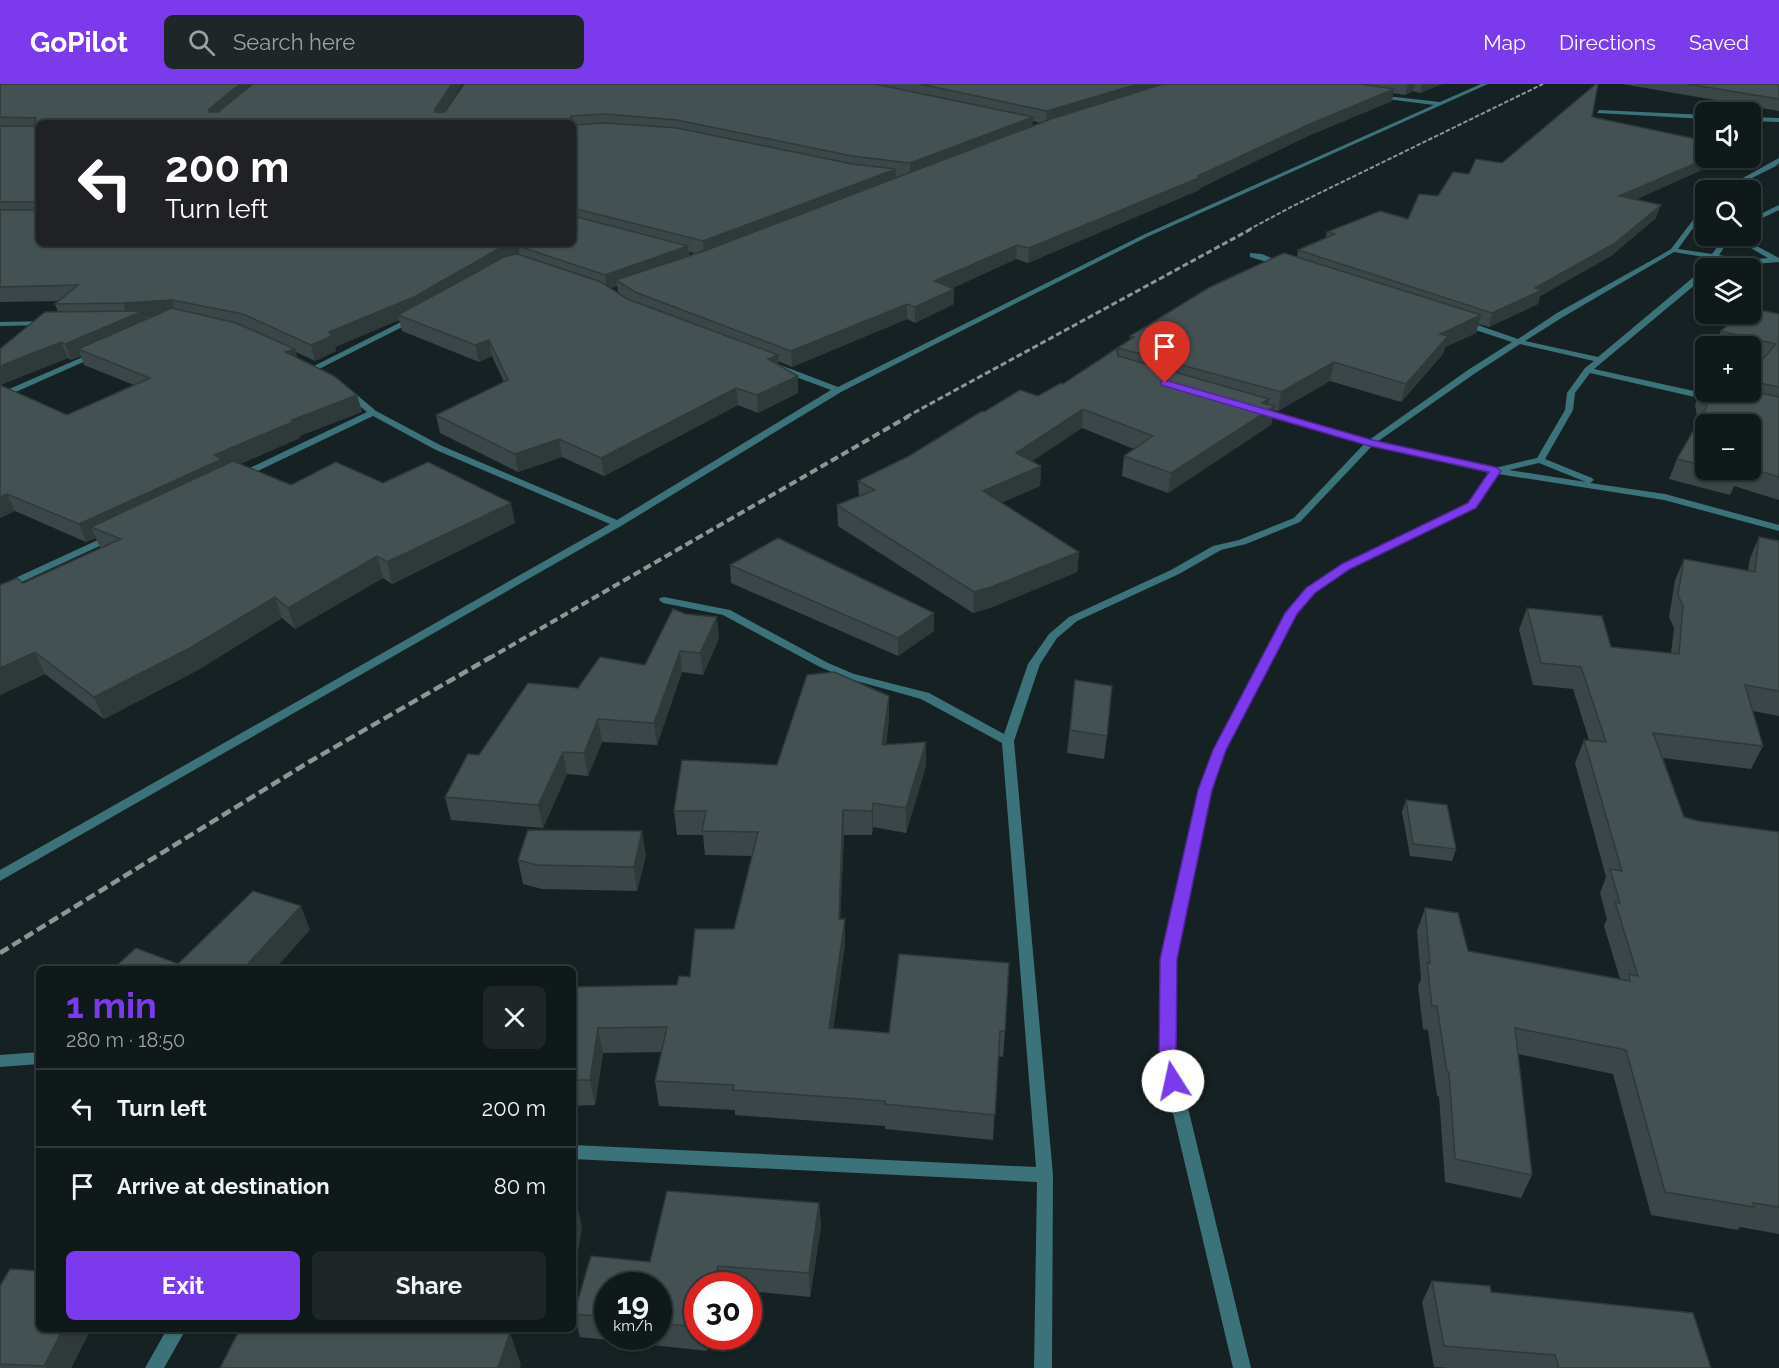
<!DOCTYPE html>
<meta charset="utf-8">
<style>
body{margin:0;font-family:Raleway,sans-serif;background:#1e2627;color:#f1f3f6;height:100vh;display:flex;flex-direction:column;font-size:22px;white-space:nowrap}
*{box-sizing:border-box;margin:0}
p{font-size:20px;color:#9ca0a2}
.icon{flex:none;width:33px;height:33px;fill:none;stroke:currentColor;stroke-width:2;stroke-linecap:round;stroke-linejoin:round}
.map{position:relative;flex:1;overflow:hidden}
.panel{position:absolute;left:36px;top:882px;width:540px;height:366px;display:flex;flex-direction:column;background:#10191a;border-radius:9px;box-shadow:0 2px 4px #0004,0 0 0 2px #303839}
.panel>*{flex:none}
.guide{position:absolute;left:36px;top:36px;width:540px;height:126px;border-radius:9px;box-shadow:0 2px 4px #0004,0 0 0 2px #303839;background:#202124;color:#fff;overflow:hidden}
.tools{position:absolute;left:1695px;top:18px;display:grid;gap:12px}
.tools a{display:grid;place-items:center;width:66px;height:66px;border-radius:9px;background:#10191a;box-shadow:0 2px 4px #0004,0 0 0 2px #303839;font-size:30px}
.speed{position:absolute;left:594px;top:1188px;display:flex;gap:12px;font-size:30px;font-weight:700;text-align:center}
.speed>*{display:grid;place-content:center;width:78px;height:78px;border-radius:50%;background:#10191a;box-shadow:0 2px 4px #0004,0 0 0 2px #303839;line-height:1}
.speed small{font-size:15px;font-weight:400}
.speed .limit{border:9px solid #d22;background:#fff;color:#111}
.pin{position:absolute;display:grid;place-items:center;width:51px;height:51px;color:#fff;margin:-62px -26px;border-radius:50% 50% 50% 0;rotate:-45deg;box-shadow:0 0 6px #0007}
.pin .icon{rotate:45deg}
.me{position:absolute;width:66px;margin:-33px;rotate:350deg;stroke-linejoin:round;filter:drop-shadow(0 0 4px #0008)}
.turn{display:flex;align-items:center;gap:21px;height:126px;padding:0 30px;font-size:27px}
.turn .icon{width:78px;height:78px;stroke-width:2.5}
.turn b{display:block;font-size:42px;line-height:51px}
.round{display:grid;place-items:center;flex:none;width:63px;height:63px;border-radius:9px;background:#1e2627}
.overview{display:flex;align-items:center;justify-content:space-between;height:102px;padding:0 30px}
h1{font-size:36px;font-weight:700;line-height:45px;color:#7c3aed}
.button{display:flex;gap:12px;margin-top:auto;padding:12px 30px}
.button a{flex:1;height:69px;border-radius:9px;background:#7c3aed;color:#fff;font-size:24px;font-weight:700;line-height:69px;text-align:center}
.button a+a{background:#1e2627;color:#f1f3f6}
ul{padding:0;list-style:none}
li{display:flex;align-items:center;gap:18px;height:78px;padding:0 30px;border-top:2px solid #303839}
li div{flex:1}
li b{display:block;font-size:22px}
li em{font-style:normal}
header{display:flex;align-items:center;gap:36px;box-sizing:border-box;height:84px;padding:0 30px;background:#7c3aed;color:#fff}
header strong{font-size:28px}
nav{display:flex;gap:33px;margin-inline-start:auto;font-size:21px}
.search{width:420px;height:54px;background:#1e2627;display:flex;align-items:center;gap:15px;box-sizing:border-box;padding:0 21px;border-radius:9px;color:#9ca0a2;font-size:22px}
.map>svg:first-child{display:block}
.lines{fill:none;stroke-linecap:round;stroke-linejoin:round}
.street{fill:#3c737a;fill-rule:evenodd}
.rail-far3{stroke:#8d9697;stroke-width:2;stroke-dasharray:4.5 2;stroke-linecap:butt}
.rail-far2{stroke:#8d9697;stroke-width:3;stroke-dasharray:6 3;stroke-linecap:butt}
.rail-far1{stroke:#8d9697;stroke-width:4;stroke-dasharray:8 4;stroke-linecap:butt}
.rail{stroke:#8d9697;stroke-width:4.5;stroke-dasharray:10 4.5;stroke-linecap:butt}
.wall{fill:#3a4647;fill-rule:evenodd}
.shaded-wall{fill:#303939}
.building{fill:#445152;stroke:#303939;stroke-width:1.5}
.route{fill:#7c3aed;stroke:#51269a;stroke-width:1.5}
</style>
<header>
<strong>GoPilot</strong>
<div class="search"><svg class="icon" aria-label="search" viewBox="0 0 24 24"><circle cx="10" cy="10" r="6"/><path d="M15 15l6 6"/></svg>Search here</div>
<nav><a>Map</a><a>Directions</a><a>Saved</a></nav>
</header>
<div class="map">
<svg width="1779" height="1284" viewBox="0 0 1779 1284">
<rect width="100%" height="100%" fill="#162123"/>
<g class="lines">
<!-- street -->
<path class="street" d="M1481,0h7l-341,153 -306,155 -220,134 -621,355v-11l610,-346 -174,-74 -63,-34 -130,62h-6v-4l130,-62 -22,-18v-4h6l25,21 66,35 175,74 214,-130 -62,-23v-4h6l63,24 305,-152 291,-130 -55,-7 -2,-3 63,7z
M1599,26l107,5v4l-109,-6z
M1750,33l29,1v4l-29,-1z
M1779,74v5l-3,3 -48,24h-7z
M1706,119v7l-28,39 34,5 13,-18h13l41,22v4l-73,6v6l-10,10 -102,85 118,26 4,3 -4,3 -122,-28 -15,20 -2,17 -28,49 47,19 2,2 -4,3 75,11 114,31v6l-115,-31 -166,-26 -23,33 -125,61 -36,24 -18,22 -71,136 -14,40 -36,169 1,99 75,310h-18l-73,-310 1,-99 38,-169 14,-40 73,-137 20,-25 36,-24 127,-61 20,-30 -117,-27 -72,76 -54,22 -25,6 -42,24 -102,47 -20,17 -17,26 -26,77 39,434 -1,193h-18l3,-186 -464,-23v-14l463,22 -34,-424 -81,-44 -75,-21 -26,-11 -97,-52 -60,-12 -4,-3 1,-2 4,-1 66,13 98,53 26,11 75,19 75,41 24,-70 21,-30 20,-17 102,-47 42,-24 26,-6 55,-22 70,-74 -108,-31v-4h6l107,31 99,-70 44,-28 -52,-17v-4h6l52,18 39,-26 104,-58 10,-6zM1731,153h1l36,21 -21,2 -28,-5zM1674,168l36,6 -2,2 4,2 4,-3 15,3 -26,2v3l-15,13 -92,77 -73,-16 38,-24zM1520,260l74,17 -9,7 -18,25 -2,17 -28,48 -42,10 -118,-26 97,-68zM1539,379l47,19 -77,-12z
M1779,121v5l-29,14v-5z
M1250,169l12,1 26,11 -4,2 -34,-10z
M411,233l7,2 -99,50 -7,-2z
M48,237v4h-3l-45,1v-4z
M92,269l7,2 -99,44v-6z
M113,449l5,3 -1,2 -117,54v-7z
M39,968v12l-39,3v-12z
M167,1245h19l-22,39h-19z"/>
<!-- rail-far3 -->
<path class="rail-far3" d="M1248,146l45,-24 250,-122"/>
<!-- rail-far2 -->
<path class="rail-far2" d="M906,333l345,-188"/>
<!-- rail-far1 -->
<path class="rail-far1" d="M488,575l421,-243"/>
<!-- rail -->
<path class="rail" d="M0,869l309,-191 182,-105"/>
</g>
<!-- wall -->
<path class="wall" d="M0,0h462l-18,28 20,-28h978l-22,9 -7,-2 -8,4 -12,-2 -1,8 -84,35 -108,52 -1,2 -171,73 -12,-4 -64,29 2,1v15l-39,19 -8,-4 -115,48 -14,-6v4l20,11v17l-40,20 -20,-8 -134,71 -42,-19 -44,15 -78,-39 -4,-18 68,-33 -12,-26 -13,6 -77,-31 -3,-11 -64,27 1,4 -21,10 -19,-9 1,6 60,37 5,17 -63,24 1,2 -60,26 51,21 92,-2 132,40 -123,61 -9,-6 -88,51 -13,-11 -84,52 -94,49 -59,-45 -45,21 23,-112 78,-35h-1l-4,-10 -10,4 -71,-31 -15,7v-133l67,30 67,-30 -50,-20 -3,-9 -10,4 -3,-2 -68,27 58,-73 -3,-8 4,-3 -59,1zM1033,37l8,2 -9,3zM39,39h534v120zM689,168l6,1 -6,2zM617,202l1,7 -7,-5z
M1622,0h157v27z
M1592,33l114,41h22l-93,42 21,18 -45,38 -71,40 -2,8 -49,23 -11,-3 -2,9 -31,14 -2,7 -42,48 -71,-21 -52,30 -4,-1 -3,15 -103,68 -46,-17 2,-20 10,-7 -52,-21 -50,33 9,5 -1,20 -39,17 78,49 -2,20 -87,36 -17,5 -135,-87 -1,-21 22,-8 -1,-16 51,-25 75,-44 54,-16 25,-12 67,-44v-4l167,-79 1,-7 28,-12 1,-6 81,-13 61,-45 33,-11z
M1779,230v186l-45,-14 -4,9 -61,-16 8,-20 21,-37 -3,-17 7,-19 4,6h44v-18l12,-13 -12,-3v-12h-35l6,-15zM1706,340h44v46h-44z
M1759,453l20,4v175l-26,-5 10,35 -12,23 -88,-11 21,59 14,4 81,11v402l-39,-7 -2,3 -87,-15 -38,-141 -95,-20 14,121 -11,23 -76,-16 -6,-86h-2l-9,-66 -5,-1 -5,-43 3,-7 -4,-48 8,-23 43,43 152,28 -16,-53 3,-7 -7,-26 6,-16 -31,-114 9,-23h5l-16,-51 -40,-4 -14,-55 8,-22 84,39 60,6 3,-25 -5,-11 6,-37 9,-21 64,12 2,-13z
M730,481l204,66 -36,25 -167,-73z
M673,525l46,29 -16,37 -21,-3 -25,73 -55,-3 -14,34 -21,-2 -24,54 -92,-8 -6,-23 34,-42 99,-67 67,-23z
M1075,596l32,56 -3,23 -37,-6z
M889,636l-3,25 40,21 -20,67 -33,-6 -1,8h-28l-4,84 5,25 -12,85 56,4 116,-2 -2,26 -5,-1 -5,84 -108,-11v-3l-150,-11v-5l-76,-4 -4,-25 7,-29 -59,1 -8,52 -22,1v-119l104,-2 13,-8 44,-48 18,-73 -47,-1 -2,-20h-26l-3,-24 103,-46z
M1406,716l50,49 -4,12 -42,-5 -8,-44z
M646,771l-9,36 -95,-2 -19,-5 -5,-24z
M667,1107l152,12 2,23 -11,71 -62,-6v-5h-50v50h12l-3,15 -127,-14 -6,-23 17,-58 59,6zM608,1202h50v50h-50z
M1432,1197l59,11 220,76h-261l-16,-1 -12,-65z
M0,1202l91,43 -20,39h-71z"/>
<!-- shaded-wall -->
<path class="shaded-wall" d="M240,0h17l-44,37 -4,-9v-3z
M452,0h10l-25,38 -2,-13z
M1138,0h37l-129,40 1,-13z
M1408,0h7l-2,7 -8,4z
M1422,0h20l-22,9z
M1394,5l-2,12 -84,35 -108,52 -1,2 -171,73 1,-15 169,-72 112,-52z
M1033,33l-1,13 -122,47v-14z
M1708,74h20l-113,51 4,-13z
M896,85v13l-192,74 -1,-15z
M1661,121l-5,13 -45,38 -71,40 -2,8 -49,23 3,-14 43,-25z
M1017,161l-1,14 -82,38v-16z
M518,162l3,15 -123,54 1,5 -64,27 1,4 -21,10 -4,-16 18,-13 169,-83z
M688,162l1,14 -73,20 1,6 -10,4 -2,-15z
M954,205v15l-39,19v-16z
M172,216l5,15 -32,2 3,9 -70,23 3,7 -10,4 -6,-16 63,-27 -5,-14z
M907,220v15l-115,48 -1,-16z
M1481,231l-5,18 -31,14 -2,7 -42,48 5,-18 34,-50z
M489,256l3,16 -13,6 -4,-17z
M61,258l7,16 -68,27v-19z
M295,265l4,16 -14,-13z
M778,271l1,17 -11,-13z
M1334,278l-4,19 -52,30 3,-19z
M798,292v17l-40,20 -1,-18z
M736,304l2,17 -134,71 -3,-18z
M357,311l5,17 -63,24 1,2 -209,89 5,11 -10,4 -7,-18 135,-69 78,-35z
M1269,315l-2,12 8,-5 -4,19 -103,68 3,-20 91,-70z
M1083,325l-1,19 -68,45 2,-20z
M559,355l3,18 -44,15 -3,-18z
M1041,382l-1,20 -58,25 1,-20z
M7,410l8,17 -15,7v-21z
M511,419l4,20 -123,61 -5,-22z
M1079,468l-2,20 -87,36 -17,5 1,-21z
M377,472l6,22 -88,51 -7,-21z
M275,513l7,21 -84,52 -94,49 -10,-22z
M934,529v18l-36,25v-18z
M717,533l2,21 -16,37 -3,-22z
M680,567l2,21 -25,73 -3,-22z
M35,568l10,22 -45,21v-27z
M889,612v24l-7,49v-24z
M598,635l4,23 -14,34 -4,-23z
M926,658v24l-20,67v-25z
M563,668l4,22 -24,54 -5,-23z
M873,719v24l-1,8v-24z
M843,726l1,25 -5,109v-25z
M642,747l4,24 -9,36 -3,-24z
M301,822l9,24 -35,39h-32z
M845,835v25l-15,109 -1,-25z
M598,944l5,25 -8,52 -5,-25z
M576,1118l6,24 -9,61v-63z
M819,1119l2,23 -11,71 -1,-24z
M718,1182l2,20h-7z
M63,1245h28l-20,39h-25l-2,-2z
M510,1249l11,32 -1,3h-22z
M705,1252h5l-3,15z"/>
<!-- building -->
<path class="building" d="M0,0h240l-31,25v3h9l35,-28h199l-17,25v3h10l19,-28h411l158,33 -123,46 -58,-7 -175,-36 -72,-6 -34,2 -1,7h-531v120h534v-27l115,30 -83,29 -87,-29 -20,3 -84,48 -85,35 3,4 -21,9 -68,-31 -71,-14 -49,3 -68,1 23,-19 -78,2v-77h34l2,-6 -2,-2h-34v-76h34l2,-8 -36,-1z
M920,0h218l-91,27z
M1163,0h197l34,5 -84,35 -112,52 3,1 -172,71 -12,-3 -83,36 20,8 -39,18 -8,-3 -116,47 -156,-59 -19,-12 91,-30 344,-131z
M1596,0h2l-6,33 114,24v17h2l-89,38 42,9 -46,38 -80,45 7,2 -50,23 -194,-63 37,-16 -8,-2 53,-21 28,8 11,-25 19,2 15,-24 16,2 7,-15 26,4z
M1688,0h91v15z
M605,39l72,5 175,36 44,5 -193,72 -130,-33v-83z
M1284,169l197,62 -41,19 8,2 -42,48 -72,-22 -53,30 -162,-44 -2,2 1,6 151,43 -7,4 13,3 -104,67 -47,-17 29,-20 -70,-27 -67,44 25,13 -58,25 96,61 -88,35 -17,5 -137,-87 38,-15 -17,-9 51,-25 73,-45 2,1 36,-22 18,6 23,-13 2,1 71,-47 -4,-1 80,-49z
M517,170l84,28 26,17 151,56 -10,4 30,17 -41,19 -21,-7 -135,70 -42,-19 -44,15 -79,-39 72,-35 -19,-40 -14,5 -77,-30 106,-58z
M172,224l64,15 59,26 -10,3 49,24 23,19 -65,25 3,1 -81,34 8,4 -143,65 -72,-30 -7,3v-112l67,30 83,-37 -72,-29z
M1750,224l29,6v73l-29,-6v-7l26,-30 -55,-13 20,-17h9z
M143,227l-78,33 -4,-2 -61,24v-17l45,-37z
M1702,302l4,1v5h44v-1l29,6v80l-29,-9v-44h-44v42l-29,-7 30,-52z
M233,377l58,24 45,-23 47,21 45,-21 83,41 -124,59 -10,-6 -89,52 -13,-11 -85,51 -96,49 -59,-45 -35,16v-83l17,-7 6,5 98,-44 -30,-12z
M1719,386h21l-1,4z
M1759,453l20,4v150l-34,-6 18,61 -110,-13 31,84 14,4 81,11v375l-26,-4 1,4 -89,-15 -39,-142 -111,-22 17,147 -77,-16 -6,-87h-2l-10,-66h-5l-5,-44 3,1 -5,-55 33,5 10,38 162,30 -1,-7 9,2 -23,-74 5,1 -10,-34 12,2 -38,-131 22,2 -25,-75 -40,-4 -14,-55 75,8 9,31 68,7 4,-48 -5,-11 6,-36 71,13z
M778,454l156,75 -36,25 -168,-73z
M673,525l12,5 32,3 -17,36 -20,-2 -26,72 -56,-4 -14,34 -21,-1 -25,53 -93,-8 23,-43 11,1 49,-72 50,5 22,-31 45,8z
M834,588l55,24 -7,49 44,-3 -20,66 -33,-5 -1,8 -29,-1 -4,109h6l-16,109 60,5 10,-79 110,9 -4,68h-5l-5,84 -110,-11v-3l-152,-11 1,-5 -79,-4 12,-54 -69,1 -8,52h-17v-93l104,-2 2,-9 11,1 5,-48h39l24,-97 -56,-1 4,-20h-32l8,-51 95,5 30,-90z
M1075,596l37,6 -5,50 -37,-6z
M1406,716l41,5 9,44 -43,-5z
M528,746l114,1 -8,36 -97,-2 -19,-5z
M253,807l48,15 -58,63h-130l23,-21 42,16z
M667,1107l152,12 -10,70 -91,-7 -5,20h-15v41l-40,-4v-37h-50v31l-34,-3 17,-58 59,6z
M576,1118l-3,22v-21z
M10,1185l29,2v58h24l-19,37 -44,-2v-78z
M1432,1197l58,5 1,6 202,21 18,55h-152l-4,-13 -111,-9z
M240,1245h244l26,4 -12,34 9,1h-287z"/>
<!-- route -->
<path class="route" d="M1161,297h7l204,59 123,27 6,4 -25,37 -126,61 -35,24 -18,21 -71,136 -14,40 -35,169 -1,99 6,23 -3,5 -6,2 -6,-2 -8,-28 1,-99 38,-169 15,-40 72,-137 21,-25 36,-24 126,-61 21,-31 -123,-27 -205,-60z"/>
</svg>
<div class="tools">
<a><svg class="icon" aria-label="sound" viewBox="0 0 24 24"><path d="M4 9h4l5-4v14l-5-4H4zM17 9q2 3 0 6"/></svg></a>
<a><svg class="icon" aria-label="search" viewBox="0 0 24 24"><circle cx="10" cy="10" r="6"/><path d="M15 15l6 6"/></svg></a>
<a><svg class="icon" aria-label="layers" viewBox="0 0 24 24"><path d="M12 4l9 5-9 5-9-5zM3 14l9 5 9-5"/></svg></a>
<a>+</a>
<a>−</a>
</div>
<div class="speed"><div>19<small>km/h</small></div><div class="limit">30</div></div>
<div class="pin" style="left:1165px;top:299px;background:#d93025"><svg class="icon" aria-label="arrive" viewBox="0 0 24 24"><path d="M6 21V4h12l-3 4 3 4H6"/></svg></div>
<svg class="me" style="left:1173px;top:997px" viewBox="-20 -20 40 40"><circle r="19" fill="#fff"/><path d="M0-13L10 11 0 6-10 11z" fill="#7c3aed"/></svg>
<div class="guide">
<div class="turn"><svg class="icon" aria-label="left" viewBox="0 0 24 24"><path d="M17 20v-9H6M10 6l-5 5 5 5"/></svg><div><b>200 m</b>Turn left</div></div>
</div>
<section class="panel">
<div class="overview"><div><h1>1 min</h1><p>280 m · 18:50</p></div><a class="round"><svg class="icon" aria-label="close" viewBox="0 0 24 24"><path d="M6 6l12 12M18 6L6 18"/></svg></a></div>
<ul>
<li><svg class="icon" aria-label="left" viewBox="0 0 24 24"><path d="M17 20v-9H6M10 6l-5 5 5 5"/></svg><div><b>Turn left</b></div><em>200 m</em></li>
<li><svg class="icon" aria-label="arrive" viewBox="0 0 24 24"><path d="M6 21V4h12l-3 4 3 4H6"/></svg><div><b>Arrive at destination</b></div><em>80 m</em></li>
</ul>
<div class="button"><a>Exit</a><a>Share</a></div>
</section>
</div>
